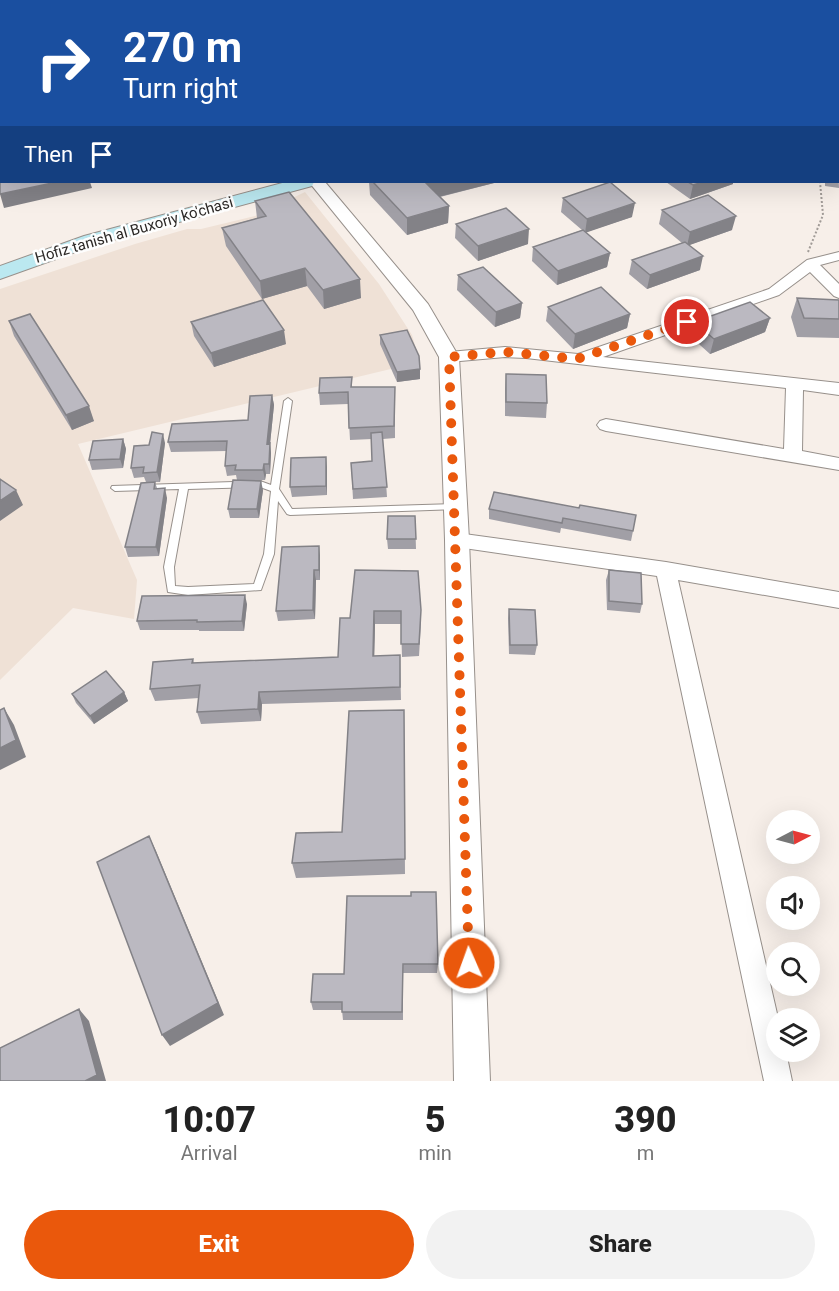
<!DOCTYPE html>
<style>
body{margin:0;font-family:Roboto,sans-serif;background:#f2f2f2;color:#222;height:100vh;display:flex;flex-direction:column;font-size:22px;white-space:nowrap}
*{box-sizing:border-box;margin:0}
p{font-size:20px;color:#767676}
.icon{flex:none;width:33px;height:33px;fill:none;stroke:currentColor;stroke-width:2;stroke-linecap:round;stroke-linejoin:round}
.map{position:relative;height:1081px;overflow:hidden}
.panel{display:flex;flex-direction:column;background:#fff;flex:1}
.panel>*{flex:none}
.guide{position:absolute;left:0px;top:0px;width:840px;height:183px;box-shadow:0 6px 24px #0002;background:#1a4fa0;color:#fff;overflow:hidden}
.needle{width:39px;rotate:84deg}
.controls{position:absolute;left:766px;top:810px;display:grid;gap:12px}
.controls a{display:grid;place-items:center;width:54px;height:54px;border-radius:50%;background:#fff;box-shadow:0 6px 24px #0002;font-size:30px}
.pin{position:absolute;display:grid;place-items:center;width:51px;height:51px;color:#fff;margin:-26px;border:3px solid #fff;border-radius:50%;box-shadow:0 2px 6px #0007}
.me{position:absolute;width:66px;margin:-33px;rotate:358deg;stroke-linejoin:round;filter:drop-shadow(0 0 4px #0008)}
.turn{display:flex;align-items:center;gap:21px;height:126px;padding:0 24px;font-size:27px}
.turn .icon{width:78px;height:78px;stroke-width:2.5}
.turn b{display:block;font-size:42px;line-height:51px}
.then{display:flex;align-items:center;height:57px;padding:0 24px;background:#0003;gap:12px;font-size:22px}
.eta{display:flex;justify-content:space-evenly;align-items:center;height:102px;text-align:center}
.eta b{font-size:36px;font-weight:800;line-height:42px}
.primary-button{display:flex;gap:12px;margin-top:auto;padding:12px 24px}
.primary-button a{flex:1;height:69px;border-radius:36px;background:#ea580c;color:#fff;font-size:24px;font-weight:800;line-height:69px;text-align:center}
.primary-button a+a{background:#f2f2f2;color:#222}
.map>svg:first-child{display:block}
.built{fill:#efe1d6}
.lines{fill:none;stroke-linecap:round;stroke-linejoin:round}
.canal{fill:#86a8d0;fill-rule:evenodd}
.service-casing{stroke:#97908b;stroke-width:2}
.minor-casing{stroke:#97908b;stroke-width:2}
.tertiary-casing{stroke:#97908b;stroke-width:2}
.secondary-casing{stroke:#97908b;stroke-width:2}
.path{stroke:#a19b97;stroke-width:2;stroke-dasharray:2 2;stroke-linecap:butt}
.service{fill:#fff;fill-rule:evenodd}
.minor{fill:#fff;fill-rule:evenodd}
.tertiary{fill:#fff;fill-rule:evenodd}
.secondary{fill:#bbe8f0;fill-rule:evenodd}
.wall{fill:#a19fa6}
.shaded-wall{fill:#838287}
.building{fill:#bbb9c1;stroke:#838287;stroke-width:1.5}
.route{stroke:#ea580c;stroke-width:10;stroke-dasharray:0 18}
.labels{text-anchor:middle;stroke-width:5;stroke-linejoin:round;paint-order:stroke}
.far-street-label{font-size:15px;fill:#2c2927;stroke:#fefefe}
</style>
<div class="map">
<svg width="839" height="1081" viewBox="0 0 839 1081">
<rect width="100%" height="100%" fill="#f7efe9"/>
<!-- built -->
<path class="built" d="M305,192l74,92 33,51 8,27 -342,82 59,136 -3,39 -61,-11 -73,72v-391l135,-45 52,-15h14l54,-13z"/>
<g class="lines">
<!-- canal -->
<path class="canal" d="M791,0h19l1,2h-19z
M838,3h1v6h-1z"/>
<!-- service casing -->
<g class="service-casing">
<path id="service" d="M459,0h8l-2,2h-10z
M611,0l7,2h-6z
M2,87v4l-2,1v-4z
M288,398l4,3 -13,88 13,20 163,-5 4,3 -1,2 -168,6 -3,-1 -9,-13 -4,53 -13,36 -73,5 -20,-3 -4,-25 15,-78 -64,2 -4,-3 1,-2 148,-5 11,4 13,-84zM260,487l11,4 -7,63 -10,30 -66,3 -13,-1 -1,-19 14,-78z"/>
</g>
<!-- minor casing -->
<g class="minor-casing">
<path id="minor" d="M839,252v8l-19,5 19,19v14l-5,-2 -24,-24 -31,23 -176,62 236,26v12l-36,-5 -1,61 37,7v12l-233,-39 -6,-2 -3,-4 3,-4 6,-2 178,30 2,-61 -260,-30 -21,-1 -56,5 -6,-1 -2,-4 2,-4 6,-1 56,-5 73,7 191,-65 38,-29z
M457,533l209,29 173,30v16l-161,-28 100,438 -1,34h9l6,29h-28l-107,-505 -200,-29 -7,-2 -3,-5 3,-5z"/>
</g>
<!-- tertiary casing -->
<g class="tertiary-casing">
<path id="tertiary" d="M309,182h16l103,122 31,53 10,183 21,541h-36l-9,-541 -6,-183 -26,-47z"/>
</g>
<!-- secondary casing -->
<g class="secondary-casing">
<path id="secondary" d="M703,0h14l1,2h-14z
M736,0h25l1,2h-25z
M828,0h11v5l-1,-3z
M286,182h28l-2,4 -214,58 -98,35v-13l84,-30z"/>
</g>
<!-- path -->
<path class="path" d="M808,252l15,-37 -3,-33"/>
<!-- service -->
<use href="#service" class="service"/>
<!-- minor -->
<use href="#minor" class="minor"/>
<!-- tertiary -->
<use href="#tertiary" class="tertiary"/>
<!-- secondary -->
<use href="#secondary" class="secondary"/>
</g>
<!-- wall -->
<path class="wall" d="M838,163l1,25 -14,-2v-4h13z
M369,182h129l-58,15 9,9 -1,17 -41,12 -37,-40z
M666,182h67v2l-43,15z
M563,198l69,19 -46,15 24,21 -3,14 -50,18 -25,-24 1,-14 49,-17 -21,-18z
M255,201l106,97 -37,11 -17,-23 -45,13 -36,-53 -4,-18 35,-10z
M662,210l70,20 -43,15 11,25 -53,19 -18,-15 3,-14 50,-17 -23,-19z
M456,224l72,20 -50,17 -23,-23z
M458,275l64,28 -2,15 -25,9 -38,-37z
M797,298l42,2v38l-42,-1 -6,-20z
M548,307l82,7 -3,14 -54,21 -27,-28z
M770,318l-5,14 -55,22 -19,-17 3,-15z
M9,321l85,100 -22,9 -58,-94z
M191,322l95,22 -72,23 -20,-31z
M380,335l40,44 -23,3 -17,-38z
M506,374l41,29 -1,15 -41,-2v-27z
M352,377v10h43v51l-12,1 4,58 -34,2 -2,-36 21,-2v-22l-22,1 -2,-36 -28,1 -1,-12z
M272,395l2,10 -4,39 1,9 -1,21h-4l-1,6h-28l-1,-5 -9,1 -2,-10 2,-15 -56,1 -3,-10 80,-22z
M123,439l3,10 -3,19 -31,2 -3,-10z
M165,443l-5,39h-5l2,6 10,10 -8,58 -31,1 -3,-10 21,-65 -2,-5 -10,1 -3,-10 18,-23z
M327,467v28l-35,2 -2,-10z
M263,490l-4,28h-29l-2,-9z
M494,492l139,39 -2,10 -70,-13 -1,5 -71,-14v-10z
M415,516l1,33h-28l-1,-10z
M320,555v25h-4l-1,39 -37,2 -2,-10z
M355,570l66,53 -2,33 -17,1 -1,-33h-26l-1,32 26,-1 1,45 -139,4 -1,17 -60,3 -4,-12 2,-14 -44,3 -5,-12 43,-30 1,4 144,-6 12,-39z
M609,570l33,34 -2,9 -33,-3 -1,-30z
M247,604l-3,27h-45v-1h-59l-3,-9z
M509,609l28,36 -2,10 -26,-1 -1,-36z
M124,692l4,9 -34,23 -18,-21 -4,-9z
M404,710l1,164 -109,4 -4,-15 50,-31z
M347,896l91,68 -1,9h-34v47h-60l-1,-10h-29l-2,-8 33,-28z"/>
<!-- shaded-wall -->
<path class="shaded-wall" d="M47,0h25l-2,2h-25z
M2,129v15h-2v-14z
M57,182h33l2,6 -88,20 -4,-14z
M433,182h65l-72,18v-17z
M703,182h30v2l-43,15 3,-14z
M635,203l-3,14 -47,16 2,-14z
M449,206l-1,17 -41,12v-17z
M736,216l-4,14 -45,16 3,-14z
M529,229l-1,15 -50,17v-15z
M610,253l-3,14 -50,18 1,-14z
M703,256l-3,14 -53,19 3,-14z
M305,268l2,18 -45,13 -2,-18z
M360,279l1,19 -37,11 -1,-19z
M522,303l-2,15 -25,9 1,-15z
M630,314l-3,14 -54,21 2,-15z
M770,318l-5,14 -55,22 4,-15z
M284,330l2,14 -72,23 -3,-14z
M420,369v10l-23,3v-10z
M272,395l2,10 -4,39 1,9 -1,21 -3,-30z
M89,406l5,15 -22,9 -6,-15z
M163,434l2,9 -5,39 -3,-10z
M123,439l3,10 -3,19 -3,-9z
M326,457l1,10v28l-1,-9z
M264,464l2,10 -1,6 -2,-10z
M261,481l2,9 -4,28 -2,-9z
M165,488l2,10 -8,58 -3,-9z
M16,490l7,15 -23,16v-20z
M319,546l1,9v25l-1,-10z
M314,570l2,10 -1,39 -2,-9z
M245,595l2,9 -3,27 -2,-10z
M374,611l1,13 -1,45 -1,-13z
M124,692l4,9 -34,23 -4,-8z
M259,692l3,12 -1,17 -3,-12z
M4,708l10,17 12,32 -26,13v-22z
M149,836l7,15 68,164 -54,31 -8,-11z
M79,1009l10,12 17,60h-21z"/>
<!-- building -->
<path class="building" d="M0,0h47l-2,2h-43v17l-2,-3z
M679,0h20v2h-20z
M0,114h2v15l-2,1z
M0,176h2v6h55l-57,12z
M373,182h60l-7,1 23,23 -42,12z
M610,182l25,21 -48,16 -24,-21z
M688,182h15l-10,3z
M289,192l71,87 -37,11 -18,-22 -45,13 -38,-53 44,-12 -11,-15z
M708,195l28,21 -46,16 -28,-22z
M506,208l23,21 -51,17 -22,-22z
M583,230l27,23 -52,18 -25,-24z
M685,242l18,14 -53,19 -18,-15z
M483,267l39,36 -26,9 -38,-37z
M601,287l29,27 -55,20 -27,-27z
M797,298l42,2v19l-35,-1z
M263,300l21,30 -73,23 -20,-31z
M750,302l20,16 -56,21 -20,-17z
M30,314l59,92 -23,9 -57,-94z
M407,330l12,26 1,13 -23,3 -17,-37z
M506,374l40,1 1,28 -41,-1z
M352,377l-1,10h44l-1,39 -45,2 -1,-36 -29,1 1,-15z
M272,395l-5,49 3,-1 -1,21h-5l-1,6h-28l1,-5 -11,1 2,-25 -59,1 4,-18 76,-4 2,-24z
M152,432l11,2 -6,38 -14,1 1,-6 -13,1 3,-22 15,-1z
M382,432l5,55 -34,2 -2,-26 21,-2 -1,-28z
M123,439l-3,20 -31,1 4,-19z
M326,457v29l-36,1 1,-29z
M0,479l16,11 -16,11z
M233,480l28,1 -4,28h-29z
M155,482l-1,7 11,-1 -9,59h-31l16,-64z
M494,492l85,16 1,-3 56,10 -3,16 -70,-13 -1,5 -73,-14z
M388,516h27l1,23h-29z
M319,546v24h-5l-1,40 -37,1 6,-64z
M355,570l63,1 3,39 -2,34h-18v-33h-27l-1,45 27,-1v32l-141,5 -1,17 -61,3 3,-27 -50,4 3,-27 40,-3 -1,4 146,-6 2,-39h10z
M609,570l32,3 1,31 -33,-3z
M245,595l-3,26 -45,1v-2l-60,1 5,-25z
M509,609l26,1 2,35h-27z
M106,671l18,21 -34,24 -18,-22z
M4,708l12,32 -16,8v-38z
M404,710l1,149 -113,4 4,-30 46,-1 7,-121z
M149,836l69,167 -56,32 -65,-173z
M411,892h25l2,72h-35l-1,48h-60v-10h-31l2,-28h31l3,-78h64z
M79,1009l18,66 -12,6h-85v-33z"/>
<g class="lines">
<!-- route -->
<path class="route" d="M469,963l-20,-606 56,-5 72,7 110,-37"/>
</g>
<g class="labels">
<!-- far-street labels -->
<g class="far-street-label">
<text transform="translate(134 230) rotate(-16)" y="5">Hofiz tanish al Buxoriy ko'chasi</text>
</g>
</g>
</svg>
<div class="controls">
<a><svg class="needle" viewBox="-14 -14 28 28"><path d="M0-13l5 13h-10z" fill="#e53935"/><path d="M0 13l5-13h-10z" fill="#767676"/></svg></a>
<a><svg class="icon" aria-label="sound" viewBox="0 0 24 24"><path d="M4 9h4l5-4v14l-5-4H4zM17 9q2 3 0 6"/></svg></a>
<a><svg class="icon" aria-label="search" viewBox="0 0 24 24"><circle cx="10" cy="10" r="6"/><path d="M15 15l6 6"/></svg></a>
<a><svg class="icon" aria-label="layers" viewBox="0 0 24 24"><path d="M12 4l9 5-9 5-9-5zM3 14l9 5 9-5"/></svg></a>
</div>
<div class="pin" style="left:687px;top:322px;background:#d93025"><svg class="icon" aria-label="arrive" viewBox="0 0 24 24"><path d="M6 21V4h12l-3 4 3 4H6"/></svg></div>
<svg class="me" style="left:469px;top:963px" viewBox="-20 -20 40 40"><circle r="17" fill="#ea580c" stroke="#fff" stroke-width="3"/><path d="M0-11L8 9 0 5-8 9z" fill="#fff"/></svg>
<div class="guide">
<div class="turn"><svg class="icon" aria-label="right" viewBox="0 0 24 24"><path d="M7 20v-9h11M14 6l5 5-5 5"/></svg><div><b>270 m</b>Turn right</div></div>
<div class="then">Then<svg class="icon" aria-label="arrive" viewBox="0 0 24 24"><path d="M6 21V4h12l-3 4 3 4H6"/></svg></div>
</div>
</div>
<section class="panel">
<div class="eta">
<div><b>10:07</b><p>Arrival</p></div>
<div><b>5</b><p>min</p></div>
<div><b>390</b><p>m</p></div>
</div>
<div class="primary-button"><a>Exit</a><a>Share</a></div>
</section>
